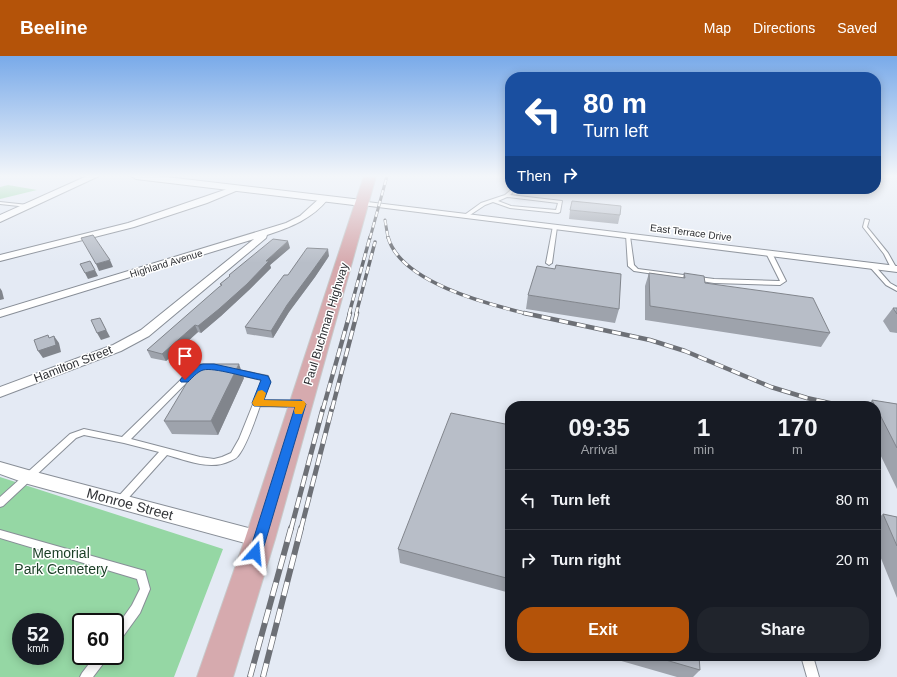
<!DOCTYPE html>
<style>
body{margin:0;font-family:Arial,sans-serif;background:#20242c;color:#f1f3f6;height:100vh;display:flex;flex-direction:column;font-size:15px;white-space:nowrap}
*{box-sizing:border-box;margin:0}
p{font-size:13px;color:#9ea1a6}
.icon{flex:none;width:22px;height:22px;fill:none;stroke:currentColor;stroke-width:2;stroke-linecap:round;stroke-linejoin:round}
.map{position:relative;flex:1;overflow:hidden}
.sheet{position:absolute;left:505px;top:345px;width:376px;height:260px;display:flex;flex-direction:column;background:#171b24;border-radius:16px;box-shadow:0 2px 10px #0003}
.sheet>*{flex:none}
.guide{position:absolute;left:505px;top:16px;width:376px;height:122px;border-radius:16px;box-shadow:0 2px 10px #0003;background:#1a4fa0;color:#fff;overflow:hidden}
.speed{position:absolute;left:12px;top:557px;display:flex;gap:8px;font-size:20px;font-weight:700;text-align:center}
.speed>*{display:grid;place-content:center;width:52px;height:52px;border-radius:50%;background:#171b24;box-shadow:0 2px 10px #0003;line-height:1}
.speed small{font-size:10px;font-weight:400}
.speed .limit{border:2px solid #111;border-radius:6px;background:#fff;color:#111}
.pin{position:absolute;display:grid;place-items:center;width:34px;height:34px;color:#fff;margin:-41px -17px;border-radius:50% 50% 50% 0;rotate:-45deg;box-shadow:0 0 4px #0007}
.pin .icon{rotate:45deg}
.me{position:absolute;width:44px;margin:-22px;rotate:18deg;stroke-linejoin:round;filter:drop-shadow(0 0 3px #0008)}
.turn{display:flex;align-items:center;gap:14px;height:84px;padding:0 12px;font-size:18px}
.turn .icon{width:52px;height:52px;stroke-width:2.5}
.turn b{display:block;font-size:28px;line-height:34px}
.then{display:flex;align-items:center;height:38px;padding:0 12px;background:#0003;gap:8px;font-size:15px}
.eta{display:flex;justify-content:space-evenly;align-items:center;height:68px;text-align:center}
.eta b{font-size:24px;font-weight:800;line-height:28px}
.button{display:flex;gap:8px;margin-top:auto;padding:8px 12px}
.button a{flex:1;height:46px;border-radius:16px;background:#b45309;color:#fff;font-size:16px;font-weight:800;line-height:46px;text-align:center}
.button a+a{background:#20242c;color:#f1f3f6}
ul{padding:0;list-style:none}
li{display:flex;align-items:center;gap:12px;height:60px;padding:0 12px;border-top:1px solid #363941}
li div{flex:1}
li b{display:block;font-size:15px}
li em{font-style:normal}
header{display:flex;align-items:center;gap:24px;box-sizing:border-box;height:56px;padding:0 20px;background:#b45309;color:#fff}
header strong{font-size:19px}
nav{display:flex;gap:22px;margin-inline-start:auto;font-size:14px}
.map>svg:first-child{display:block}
.green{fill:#95d7a4;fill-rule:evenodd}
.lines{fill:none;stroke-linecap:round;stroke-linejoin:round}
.service-casing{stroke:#888e97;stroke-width:2}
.minor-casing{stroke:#888e97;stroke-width:2}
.tertiary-casing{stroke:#888e97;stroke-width:2}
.primary-casing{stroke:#c8c9ca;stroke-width:2}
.service{fill:#fff;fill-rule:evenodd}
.minor{fill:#fff;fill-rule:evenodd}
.tertiary{fill:#fff;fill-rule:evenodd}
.primary{fill:#d6aaae;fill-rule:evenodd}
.rail-far4-casing{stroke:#6d7076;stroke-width:3}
.rail-far3-casing{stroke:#6d7076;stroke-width:3.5}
.rail-far2-casing{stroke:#6d7076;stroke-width:4.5}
.rail-far1-casing{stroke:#6d7076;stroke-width:5}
.rail-casing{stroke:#6d7076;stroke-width:6}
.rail-far4{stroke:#fff;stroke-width:2;stroke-dasharray:5.5;stroke-linecap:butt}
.rail-far3{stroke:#fff;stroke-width:2.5;stroke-dasharray:7;stroke-linecap:butt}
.rail-far2{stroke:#fff;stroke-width:3;stroke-dasharray:9;stroke-linecap:butt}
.rail-far1{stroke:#fff;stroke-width:3.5;stroke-dasharray:11;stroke-linecap:butt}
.rail{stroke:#fff;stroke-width:4.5;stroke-dasharray:14;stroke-linecap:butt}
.wall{fill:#9ea3ac}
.shaded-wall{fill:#81858c}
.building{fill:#b8bec8;stroke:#81858c}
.route{fill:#1a73e8;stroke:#114b97}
.slow{fill:#f59e0b}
.labels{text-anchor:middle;stroke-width:3;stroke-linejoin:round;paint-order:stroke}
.far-street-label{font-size:10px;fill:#2d2f33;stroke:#fff}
.street-label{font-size:12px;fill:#2d2f33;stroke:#fff}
.near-street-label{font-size:14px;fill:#2d2f33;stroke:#fff}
.near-park-label{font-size:14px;fill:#1a3e25;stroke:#fff}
</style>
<header>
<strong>Beeline</strong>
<nav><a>Map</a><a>Directions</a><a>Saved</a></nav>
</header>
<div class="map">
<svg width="897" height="621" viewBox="0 0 897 621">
<rect width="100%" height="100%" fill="#e4eaf4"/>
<!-- green -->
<path class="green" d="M8,129l29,5 -37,9v-12z
M0,421l223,72 -49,128h-174zM21,566h34v34h-34zM81,566h34v34h-34z"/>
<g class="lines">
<!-- service casing -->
<g class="service-casing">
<path id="service" d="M512,133h4l-6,6 52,6 -2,11 -2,1 -48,-5 -17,-6 -8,3 -18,12 -4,-1 18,-13 24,-8zM507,141l51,6 -2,7 -45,-4 -13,-5z
M0,146l28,3 2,1 -2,1 -28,-3z
M865,163l4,1 -2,7 21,26 9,16 -1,1h-4l-8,-16 -21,-27z
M553,170l4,1 -5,36 -3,2 -3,-2z
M626,179l4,1 4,29 4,4 76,10 65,2h1l-14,-28 3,-2 3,2 14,28 -6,4 -66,-2 -80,-12 -6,-5z
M872,208l2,1 16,18 7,4v4l-11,-6 -17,-19z
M201,309h13l54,11 2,6 -8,18 37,1 3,1 1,2 -1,2 -3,1 -39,-1c-5,14 -13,39 -22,50 -2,3 -6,4 -8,5 -20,10 -44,-1 -63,-6l-44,49 -3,1 -3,-1 -2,-3 2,-3 42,-46 -35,-9 -40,-8 -8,3 -73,68 -3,1v-10l70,-63 14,-5 38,8 71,-69zM204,313h10l48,11v2l-23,57 -8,14 -9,4 -8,2 -14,-2 -69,-18 66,-67z
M0,474l145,41 5,18 -10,24 -21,29 -4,2v-15l17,-24 8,-16 -3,-10 -137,-41z
M95,600h13l-2,4 -13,17h-13l2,-4z
M801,600h12l6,21h-12z"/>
</g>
<!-- minor casing -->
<g class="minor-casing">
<path id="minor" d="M236,130h3l4,2 -36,15 -73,24 -134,34v-6l128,-32z
M321,141h6l1,2c-16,20 -37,28 -61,36l-1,3 -117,98 -28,15 -121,46v-10l113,-42 28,-15 113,-91 -254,78v-7l286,-87 14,-7z
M359,145l538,65v6l-535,-67h-3z
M0,406l28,8 232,61 6,2 3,6 -3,6 -6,2 -232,-63 -28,-10z"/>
</g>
<!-- tertiary casing -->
<g class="tertiary-casing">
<path id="tertiary" d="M87,120h12l-99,46v-7z
M131,120h27l204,24 5,3 -5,3 -226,-27z"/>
</g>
<!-- primary casing -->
<g class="primary-casing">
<path id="primary" d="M364,120h12l-101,363 -42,138h-36l48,-138z"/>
</g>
<!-- service -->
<use href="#service" class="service"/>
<!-- minor -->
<use href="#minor" class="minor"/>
<!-- tertiary -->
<use href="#tertiary" class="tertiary"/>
<!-- primary -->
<use href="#primary" class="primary"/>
<!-- rail-far4 casing -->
<g class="rail-far4-casing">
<path id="rail-far4" d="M385,164l3,18
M370,182l17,-62"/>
</g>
<!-- rail-far3 casing -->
<g class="rail-far3-casing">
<path id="rail-far3" d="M388,181c12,45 99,67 140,77
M349,258l21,-77
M356,258l19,-72"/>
</g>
<!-- rail-far2 casing -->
<g class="rail-far2-casing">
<path id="rail-far2" d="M524,257l126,27 35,11 86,36 36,11 36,8
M323,353l27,-96
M332,353l25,-96"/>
</g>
<!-- rail-far1 casing -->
<g class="rail-far1-casing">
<path id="rail-far1" d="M291,473l32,-121
M301,473l31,-121"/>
</g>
<!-- rail casing -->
<g class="rail-casing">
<path id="rail" d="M250,621l41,-149
M263,621l38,-149"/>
</g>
<!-- rail-far4 -->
<use href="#rail-far4" class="rail-far4"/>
<!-- rail-far3 -->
<use href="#rail-far3" class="rail-far3"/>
<!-- rail-far2 -->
<use href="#rail-far2" class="rail-far2"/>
<!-- rail-far1 -->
<use href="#rail-far1" class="rail-far1"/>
<!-- rail -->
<use href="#rail" class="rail"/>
</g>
<!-- wall -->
<path class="wall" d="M570,154l50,5 -2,9 -49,-5z
M290,192l-20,17 1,3 -22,22 -28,26 -20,17 -3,-1 -32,29 -15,-3 -4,-8 74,-64 -1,-2 9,-7v-2z
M329,200l-14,21 -26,35 -16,26 -26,-4 -2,-7z
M649,217l34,5 1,-5 21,10 125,50 -9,14 -176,-27v-34z
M528,239l91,14 -4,14 -89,-14z
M893,252h4v25l-7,-1 -7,-11z
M244,322l-26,57 -46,-1 -8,-13z
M872,344l25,4v85l-21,-43v-40h-9z
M510,369v168l-110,-30 -2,-14z
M883,458l14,3v81l-21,-52v-26z
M604,600h95l1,14 -7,7h-16z"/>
<!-- shaded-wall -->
<path class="shaded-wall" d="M288,185l2,7 -20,17 1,3 -22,22 -28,26 -20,17 -3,-7 68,-65z
M328,193l1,7 -14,21 -26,35 -16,26 -2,-7 16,-26z
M110,204l3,7 -14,4 -3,-7z
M95,214l3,6 -10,3 -3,-6z
M0,232l2,3 2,8 -4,1z
M100,262l10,19 -9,3 -4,-7z
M195,269l3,7 -32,29 -4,-7z
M54,280l5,7 2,9 -18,6 -5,-7z
M239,308l5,14 -26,57 -7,-14z"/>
<!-- building -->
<path class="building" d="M572,145l49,5 -1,9 -50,-5z
M93,179l17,25 -14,4 -15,-26z
M273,183l15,2 -22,20h3l-22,23 -28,25 -21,17 -3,-1 -33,29 -15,-4 72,-63 3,-2 -2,-1 10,-8 -1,-1z
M307,192l21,1 -15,21 -26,35 -16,26 -26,-4 39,-52h4z
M90,205l5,9 -10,3 -5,-9z
M556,209l65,9 -2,35 -91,-14 9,-29 18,3z
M649,217l36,5 -1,-5 20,3 1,7 108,15 17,35 -180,-27z
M893,252h4v6z
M100,262l6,12 -9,3 -6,-13z
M48,279l1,3 5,-2 2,9 -18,6 -4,-11z
M198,308h41l-28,57h-47z
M872,344l25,4v44l-21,-41v-1h-1z
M451,357l59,12v154l-112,-30z
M883,458l14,3v29z
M652,600h47l1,14z"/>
<!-- sky -->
<linearGradient id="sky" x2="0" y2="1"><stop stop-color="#79aae9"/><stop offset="0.58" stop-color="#f3f6fa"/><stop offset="1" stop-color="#f3f6fa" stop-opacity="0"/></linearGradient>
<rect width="897" height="207" fill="url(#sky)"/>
<!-- route -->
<path class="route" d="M203,308h11l54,12 3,6 -7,18h37l5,4 -44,149 -2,4 -5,2 -4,-2 -2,-4 46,-146 -41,-1 -2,-3 9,-23c-13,-2 -47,-13 -58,-10 -6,2 -11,8 -15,12h-7l-1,-2c6,-8 13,-14 23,-16z"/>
<!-- slow -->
<path class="slow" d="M262,334l4,3 -2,7 40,1 2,3 -4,10h-7l-1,-3 1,-4 -41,-1 -2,-3 6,-12z"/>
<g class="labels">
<!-- far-street labels -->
<g class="far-street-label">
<text transform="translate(691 176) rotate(7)" y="4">East Terrace Drive</text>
<text transform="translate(166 207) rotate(-17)" y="4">Highland Avenue</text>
</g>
<!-- street labels -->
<g class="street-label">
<text transform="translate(326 268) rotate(-73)" y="4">Paul Buchman Highway</text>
<text transform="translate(73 308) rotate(-21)" y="4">Hamilton Street</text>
</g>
<!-- near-street labels -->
<g class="near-street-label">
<text transform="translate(130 448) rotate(15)" y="5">Monroe Street</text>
</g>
<!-- near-park labels -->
<g class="near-park-label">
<text x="61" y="502">Memorial<tspan x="61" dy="16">Park Cemetery</tspan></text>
</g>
</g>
</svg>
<div class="speed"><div>52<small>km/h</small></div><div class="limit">60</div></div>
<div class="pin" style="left:185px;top:324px;background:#d93025"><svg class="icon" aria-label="arrive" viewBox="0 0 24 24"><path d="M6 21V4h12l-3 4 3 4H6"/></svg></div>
<svg class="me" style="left:255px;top:497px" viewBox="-20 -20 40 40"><path d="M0-17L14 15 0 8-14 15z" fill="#1a73e8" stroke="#fff" stroke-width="4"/></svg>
<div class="guide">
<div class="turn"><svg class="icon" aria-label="left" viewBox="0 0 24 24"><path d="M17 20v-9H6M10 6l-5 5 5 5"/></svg><div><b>80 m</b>Turn left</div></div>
<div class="then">Then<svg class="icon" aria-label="right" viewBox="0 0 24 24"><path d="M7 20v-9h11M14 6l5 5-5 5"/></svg></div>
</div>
<section class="sheet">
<div class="eta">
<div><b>09:35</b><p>Arrival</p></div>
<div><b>1</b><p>min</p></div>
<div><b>170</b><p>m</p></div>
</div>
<ul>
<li><svg class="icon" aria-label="left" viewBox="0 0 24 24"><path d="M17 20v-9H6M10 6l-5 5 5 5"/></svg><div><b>Turn left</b></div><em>80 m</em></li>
<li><svg class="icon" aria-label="right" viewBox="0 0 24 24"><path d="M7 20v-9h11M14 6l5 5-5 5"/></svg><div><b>Turn right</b></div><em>20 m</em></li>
</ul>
<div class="button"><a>Exit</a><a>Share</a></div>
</section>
</div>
